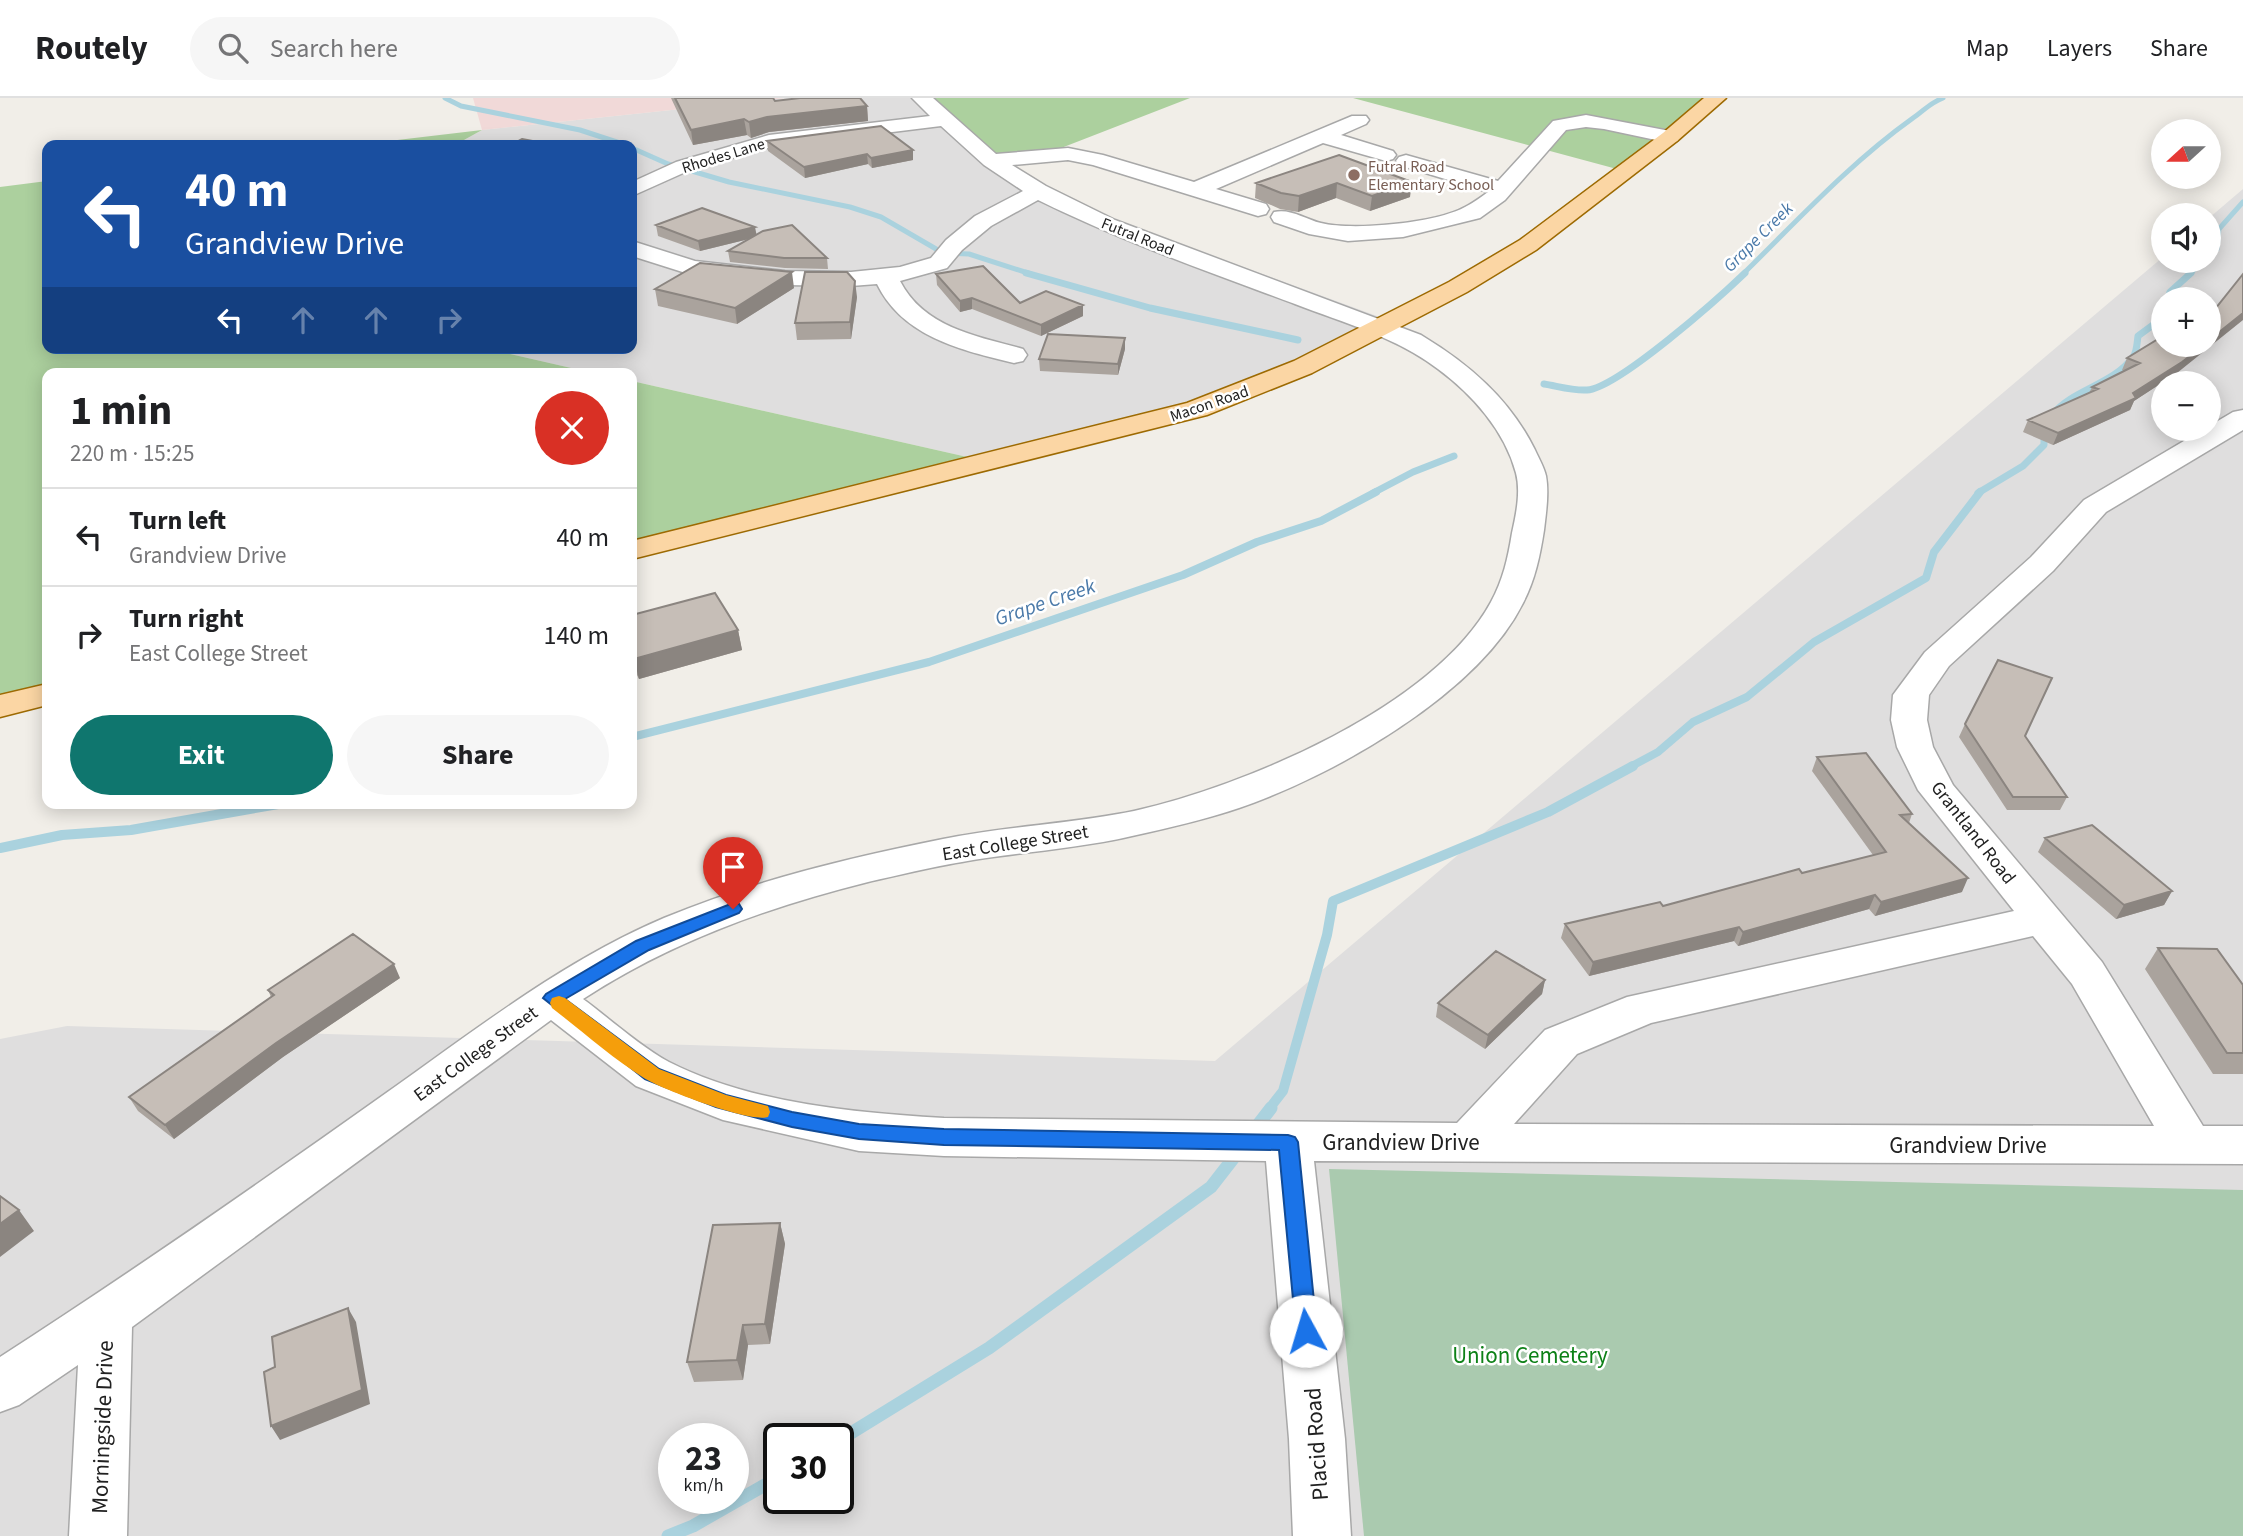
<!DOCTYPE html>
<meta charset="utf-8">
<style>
body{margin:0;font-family:"Source Sans 3",sans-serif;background:#f6f6f6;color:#202124;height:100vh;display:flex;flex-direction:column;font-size:26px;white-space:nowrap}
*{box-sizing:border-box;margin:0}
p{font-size:23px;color:#757577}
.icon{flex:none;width:38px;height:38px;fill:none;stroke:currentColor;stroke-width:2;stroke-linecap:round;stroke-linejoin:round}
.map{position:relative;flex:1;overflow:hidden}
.details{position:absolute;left:42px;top:270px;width:595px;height:441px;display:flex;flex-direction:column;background:#fff;border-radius:14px;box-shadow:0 4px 18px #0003}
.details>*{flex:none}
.banner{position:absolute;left:42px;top:42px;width:595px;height:214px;border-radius:14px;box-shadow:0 4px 18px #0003;background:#1a4fa0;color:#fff;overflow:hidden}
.needle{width:46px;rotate:249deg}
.buttons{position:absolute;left:2151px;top:21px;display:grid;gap:14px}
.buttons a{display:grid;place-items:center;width:70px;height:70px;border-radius:50%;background:#fff;box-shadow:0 4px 18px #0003;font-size:35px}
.speed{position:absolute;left:658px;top:1325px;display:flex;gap:14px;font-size:35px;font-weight:700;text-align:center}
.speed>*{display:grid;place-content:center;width:91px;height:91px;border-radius:50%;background:#fff;box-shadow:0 4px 18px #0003;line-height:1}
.speed small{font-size:18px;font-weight:400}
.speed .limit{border:4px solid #111;border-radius:10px;background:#fff;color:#111}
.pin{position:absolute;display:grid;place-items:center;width:60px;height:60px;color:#fff;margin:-72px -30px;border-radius:50% 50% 50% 0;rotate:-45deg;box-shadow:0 0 7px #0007}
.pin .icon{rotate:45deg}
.me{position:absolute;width:77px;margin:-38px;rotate:354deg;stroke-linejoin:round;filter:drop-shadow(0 0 5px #0008)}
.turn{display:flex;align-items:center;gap:24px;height:147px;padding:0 28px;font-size:32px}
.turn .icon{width:91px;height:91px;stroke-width:2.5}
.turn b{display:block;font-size:49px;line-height:60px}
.lanes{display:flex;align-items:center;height:66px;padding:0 28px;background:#0003;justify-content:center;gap:35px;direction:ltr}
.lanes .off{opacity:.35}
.round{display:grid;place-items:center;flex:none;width:74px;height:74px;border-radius:37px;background:#f6f6f6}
.overview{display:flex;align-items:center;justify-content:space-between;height:119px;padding:0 28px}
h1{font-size:42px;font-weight:700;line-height:52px}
.cta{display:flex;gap:14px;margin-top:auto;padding:14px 28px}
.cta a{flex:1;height:80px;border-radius:42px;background:#0f766e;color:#fff;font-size:28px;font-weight:700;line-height:80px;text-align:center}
.cta a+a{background:#f6f6f6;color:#202124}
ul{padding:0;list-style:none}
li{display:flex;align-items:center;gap:21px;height:98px;padding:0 28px;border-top:2px solid #e0e0e0}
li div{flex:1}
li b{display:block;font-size:26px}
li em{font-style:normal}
header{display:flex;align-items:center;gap:42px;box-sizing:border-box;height:98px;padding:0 35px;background:#fff;border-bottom:2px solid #e0e0e0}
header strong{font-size:33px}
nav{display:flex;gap:38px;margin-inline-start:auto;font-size:24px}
.search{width:490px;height:63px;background:#f6f6f6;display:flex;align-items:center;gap:18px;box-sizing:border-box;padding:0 24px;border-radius:38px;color:#757577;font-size:26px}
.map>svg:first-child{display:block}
.residential{fill:#dfdede;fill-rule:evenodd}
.commercial{fill:#f1d9d8}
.forest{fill:#acd09e}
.cemetery{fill:#aacaaf}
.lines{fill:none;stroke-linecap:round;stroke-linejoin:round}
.stream-far4{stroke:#aad2de;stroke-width:5}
.stream-far3{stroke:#aad2de;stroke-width:7}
.stream-far2{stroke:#aad2de;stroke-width:8}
.stream-far1{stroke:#aad2de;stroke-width:10}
.stream{stroke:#aad2de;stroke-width:13}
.minor-casing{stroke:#a8a8a8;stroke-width:3}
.major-casing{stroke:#9d6a02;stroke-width:3}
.minor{fill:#fff;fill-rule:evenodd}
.major{fill:#fbd6a4;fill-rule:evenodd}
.wall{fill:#aaa39d}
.shaded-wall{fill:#8b8580}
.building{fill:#c6beb7;stroke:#8b8580;stroke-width:2}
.route{fill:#1a73e8;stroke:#114b97;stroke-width:2}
.slow{fill:#f59e0b}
.education-dot{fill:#8d6e63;stroke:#fff;stroke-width:2.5}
.labels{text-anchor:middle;stroke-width:5;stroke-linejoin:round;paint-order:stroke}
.far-street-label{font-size:16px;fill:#212121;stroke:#fff}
.far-education-label{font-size:16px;fill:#785e54;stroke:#fff;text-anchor:start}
.far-water-label{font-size:18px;font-style:italic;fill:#4b7aa9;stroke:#fff}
.street-label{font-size:19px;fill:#212121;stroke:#fff}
.water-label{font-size:21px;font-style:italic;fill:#4b7aa9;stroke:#fff}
.near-street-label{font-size:23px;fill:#212121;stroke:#fff}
.near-park-label{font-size:23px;fill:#0d8117;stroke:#fff}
</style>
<header>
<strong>Routely</strong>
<div class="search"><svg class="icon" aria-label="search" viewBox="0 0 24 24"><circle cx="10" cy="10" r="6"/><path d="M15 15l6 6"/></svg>Search here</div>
<nav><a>Map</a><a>Layers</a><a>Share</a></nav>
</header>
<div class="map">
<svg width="2243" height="1438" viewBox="0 0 2243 1438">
<rect width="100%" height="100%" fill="#f1eee8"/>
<!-- residential -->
<path class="residential" d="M785,0h142l61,61 135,64 273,100 -130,64 -259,79 -375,-85v-8h-39l-109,-25h148v-203h-177l27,-15z
M2243,91v1347h-2243v-497l67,-13 1148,35 948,-804v4h45l1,-43zM2163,201h45v46h-45zM2163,285h45v46h-45zM674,1340h59v60h-59zM779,1340h59v60h-59z"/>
<!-- commercial -->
<path class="commercial" d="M473,0h312l-303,32z"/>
<!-- forest -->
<path class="forest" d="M927,0h263l-183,71z
M1353,0h362l-87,74z
M482,32l-27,15h-100z
M47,83v167h437l109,25h-546v332l-47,12v-530z
M632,283l375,85 -375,92z"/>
<!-- cemetery -->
<path class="cemetery" d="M1329,1071l914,21v346h-879z"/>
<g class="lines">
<!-- stream-far4 -->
<path class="stream-far4" d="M445,0l16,8 119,24 46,15
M632,50l36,16 61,18 121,25 31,10 62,36 26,1 62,20
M2208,159l9,-8 2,-20 24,-27
M1743,176c55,-54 107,-111 170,-156 12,-8 15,-14 30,-20
M2189,176l15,-13"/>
<!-- stream-far3 -->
<path class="stream-far3" d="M1026,175l124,35 148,32
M2168,201l2,-7 21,-19
M1544,286c13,2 29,7 43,6 31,-2 133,-93 158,-117
M2052,317c21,-26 61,-30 81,-58 4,-5 4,-14 5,-21l23,-17 2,-5
M1373,395l40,-21 41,-16
M1978,395l45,-27 21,-21v-15"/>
<!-- stream-far2 -->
<path class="stream-far2" d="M632,639l297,-75 254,-87 74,-33 64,-21 55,-29
M1630,669l28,-15 35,-30 54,-25 67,-55 112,-64 8,-26 46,-60"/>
<!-- stream-far1 -->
<path class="stream-far1" d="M0,750l62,-13 69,-5 153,-27
M1269,1011l14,-18 44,-156 6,-34 215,-89 85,-46"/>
<!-- stream -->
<path class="stream" d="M1254,1032l17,-22
M838,1343l151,-93 222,-161 28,-36
M668,1438l25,-10 86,-49"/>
<!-- minor casing -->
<g class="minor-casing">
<path id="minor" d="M912,0h21l63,56 72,-6 35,7 91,27 158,-66h14l3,4 -3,4 -25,11 52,16 3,4 -3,4 -7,2 -63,-18 -107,46 50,15 3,5 -3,5 -8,2 -165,-51 -25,-5 -56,5 34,21 69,34 306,115c48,29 89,64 114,115 4,9 9,17 11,26 3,17 0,37 -2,54 -4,26 -9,50 -21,73 -45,91 -190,173 -284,205 -35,12 -71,20 -107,28 -56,13 -113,16 -170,26 -31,5 -63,13 -94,20 -100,25 -198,60 -285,117 26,19 59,49 86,63 80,41 187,51 275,56l513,5 88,-93 82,-33 387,-86 -96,-121 -21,-43 -6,-27 2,-25 32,-43 106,-95 53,-57 149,-88 10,-2v20l-137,82 -53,59 -104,95 -20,29 -2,25 6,27 20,38 149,177 101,164h40v38l-929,-3 31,278 6,97h-58l-4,-97 -23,-278 -322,-5 -85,-5 -136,-31 -87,-34 -85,-66 -419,307 -5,209h-58l9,-171 -59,40 -19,7v-55c132,-85 261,-175 389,-266 89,-63 174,-130 275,-173 89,-37 184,-60 279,-79 63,-13 128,-15 191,-28 111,-25 300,-104 357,-209 12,-22 17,-44 21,-69 4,-18 9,-41 4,-60 -11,-42 -44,-79 -78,-104 -42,-32 -94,-46 -143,-65 -86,-32 -174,-63 -257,-104l-47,26 -29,24 -15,18 -47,13c24,47 77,55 123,68l4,6 -4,6 -9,2c-53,-13 -111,-26 -137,-79l-26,2 -66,-1 -93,-10 -60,-19v-15l63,20 90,10 66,1 49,-5 31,-9 15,-18 29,-24 48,-25 -39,-26 -43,-39 -170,21 -81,23 -58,26v-14l44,-20 93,-27 161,-19zM2033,838l39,48 82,142 -640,-2 63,-70 74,-31z
M1586,17l84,16 7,2 3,4 -3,4 -7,2 -66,-14 -18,-2 -20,3 -61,70 -25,18 -77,19 -55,4 -39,-7 -35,-12 -3,-5 3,-5c16,-4 31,7 47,11 32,8 115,0 144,-16 8,-4 16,-10 23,-15l-89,-27 -3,-4 3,-4 7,-2 92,26 55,-60z"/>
</g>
<!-- major casing -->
<g class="major-casing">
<path id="major" d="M1704,0h22l-49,43 -141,109 -69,42 -155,81 -105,42 -575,144v-18l555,-138 107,-42 155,-79 71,-42 143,-107z
M47,586v21l-47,12v-22z"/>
</g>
<!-- minor -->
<use href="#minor" class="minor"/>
<!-- major -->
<use href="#major" class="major"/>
</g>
<!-- wall -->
<path class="wall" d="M671,0h102l2,3 92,5 1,15 -99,11 -18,6 -4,-3 -54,10z
M767,43l146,9v10l-41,8 -4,-4 -63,14 -37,-27z
M1339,57l71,42 -40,14 -34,-13 -38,14 -18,-3 -25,-11 1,-15z
M656,127l100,10 71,23 1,11 -43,-1 -55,-6 -2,-11 21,-12 -49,12 -42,-15z
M936,176l84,29 63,2v11l-42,20 -69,-27 -12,3 -23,-27z
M794,190l-57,36 -79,-18 -3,-17z
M857,199l-6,42 -54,1 -2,-17z
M2211,216l-34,59 -43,28 -4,9 -77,35 -30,-13 5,-12 61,-27 3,-6 32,-16 -2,-1 5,-12z
M1125,240v11l-7,26 -78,-4 -1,-12z
M632,517l106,15 4,20 -103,29 -7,-14z
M1965,626l60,12 42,61 -7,13h-53l-48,-73z
M1817,659l95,57 -3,9 53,69 -87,24 -6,-7 -131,37 -4,-5 -145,35 -28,-38 4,-14 98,-18 139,-33 71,-18 -61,-84z
M2045,740l127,53 -8,14 -48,14 -78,-67z
M2158,850l85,37v89h-30l-68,-105z
M400,880l-117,79 -109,82 -36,-28 -9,-14 142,-100 -3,-7z
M1545,882l-3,14 -57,55 -49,-32 2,-14z
M780,1125l5,21 -15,100 -22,1 -5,35 -49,2 -7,-20z"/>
<!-- shaded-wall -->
<path class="shaded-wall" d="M867,8l1,15 -99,11 -18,6 -2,-16 18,-5z
M744,21l3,16 -54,10 -2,-15z
M913,52v10l-41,8 -1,-10z
M867,56l1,10 -63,14 -1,-11z
M1412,84l-2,15 -40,14 2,-15z
M1337,85l-1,15 -38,14 1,-16z
M755,129l2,10 -57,14 -2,-10z
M792,174l2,16 -57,36 -2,-16z
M855,183l2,16 -6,42 -1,-17z
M972,200v11l-12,3v-11z
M1083,207v11l-42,20v-11z
M2243,215v7l-66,53 -43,28 -4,9 -77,35 5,-12 146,-88h4v-4z
M1125,240v11l-7,26v-11z
M738,532l4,20 -103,29 -5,-20z
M1968,780l-6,14 -87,24 6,-14z
M2172,793l-8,14 -48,14 8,-14z
M1875,797l-6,14 -131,37 5,-14z
M1739,829l-5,14 -145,35 4,-14z
M394,866l6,14 -117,79 -109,82 -9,-14 111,-82z
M1545,882l-3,14 -57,55 3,-14z
M19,1112l15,21 -34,26v-33z
M780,1125l5,21 -15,100 -5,-20z
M348,1210l8,14 14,82 -90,36 -9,-14z
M743,1227l5,20 -5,35 -6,-20z"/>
<!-- building -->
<path class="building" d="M675,0h98l2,3 25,-3h60l7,8 -100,11 -18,5 -5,-3 -53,11z
M881,28l32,24 -42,8 -4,-4 -63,13 -37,-26z
M522,41l32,6h-43z
M1339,57l73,27 -40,14 -35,-13 -38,13 -18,-3 -25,-10z
M702,110l53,19 -57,14 -42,-16z
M792,127l35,33h-43l-56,-7 35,-20z
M700,165l92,9 -57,36 -80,-19z
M983,168l37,37 26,-12 37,14 -42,20 -69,-27 -12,3 -24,-27z
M805,174h42l8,9 -5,41 -55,1z
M2243,176v39l-35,28v-28l3,1z
M1048,236l77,4 -7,26 -79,-5z
M2163,238v9h41l-22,17 -49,31 3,5 -78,35 -30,-13 70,-31 -6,-2 48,-24 -13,-5z
M715,495l23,37 -104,29 -2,-4v-40z
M1998,562l54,18 -27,58 42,61h-54l-48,-73z
M1866,655l46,61 -12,1 68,63 -87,24 -6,-7 -132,37 -4,-5 -146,35 -28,-38 95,-22 3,4 136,-37 3,4 84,-21 -69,-95z
M2092,727l80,66 -48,14 -79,-67z
M353,836l41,30 -118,79 -111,82 -36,-28 145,-102 -6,-5z
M2158,850l59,1 26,36v68h-16z
M1496,853l49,29 -57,55 -50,-32z
M0,1098l19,14 -19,14z
M780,1125l-15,101 -22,1 -6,35 -50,2 26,-137z
M348,1210l14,82 -91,36 -7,-54 11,-5 -3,-30z"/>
<!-- route -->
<path class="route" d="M733,805l6,1 3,5 -3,4 -90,37 -84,49 94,70 67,26 66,17 67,12 85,5 344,6 7,2 3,5 19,189 -3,7 -8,3 -7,-3 -3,-7 -17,-181 -335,-5 -85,-6 -67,-12 -76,-20 -71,-28 -102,-81 3,-4 90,-53z"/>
<!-- slow -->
<path class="slow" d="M559,898l6,2 94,71 67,26 42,11 2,6 -2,5c-18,6 -107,-28 -124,-39 -32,-20 -62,-47 -92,-70l-2,-5 2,-5z"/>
<!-- markers -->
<circle class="education-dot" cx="1354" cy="77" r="7"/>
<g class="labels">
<!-- far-street labels -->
<g class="far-street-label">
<text transform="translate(723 57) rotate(-17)" y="6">Rhodes Lane</text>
<text transform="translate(1138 138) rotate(22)" y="6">Futral Road</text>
<text transform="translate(1209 305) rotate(-19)" y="6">Macon Road</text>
</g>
<!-- far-education labels -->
<g class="far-education-label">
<text x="1368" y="74">Futral Road<tspan x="1368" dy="18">Elementary School</tspan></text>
</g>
<!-- far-water labels -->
<g class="far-water-label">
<text transform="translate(1758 139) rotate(-45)" y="6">Grape Creek</text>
</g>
<!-- street labels -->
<g class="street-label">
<text transform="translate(1974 734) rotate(52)" y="7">Grantland Road</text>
<text transform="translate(1015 744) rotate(-9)" y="7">East College Street</text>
<text transform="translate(475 955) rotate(-36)" y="7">East College Street</text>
</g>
<!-- water labels -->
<g class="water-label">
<text transform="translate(1045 504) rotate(-19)" y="7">Grape Creek</text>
</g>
<!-- near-street labels -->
<g class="near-street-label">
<text x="1401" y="1052">Grandview Drive</text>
<text x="1968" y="1055">Grandview Drive</text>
<text transform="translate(102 1329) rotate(-88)" y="8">Morningside Drive</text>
<text transform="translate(1316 1346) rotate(-94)" y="8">Placid Road</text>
</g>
<!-- near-park labels -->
<g class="near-park-label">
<text x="1530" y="1265">Union Cemetery</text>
</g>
</g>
</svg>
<div class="buttons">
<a><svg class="needle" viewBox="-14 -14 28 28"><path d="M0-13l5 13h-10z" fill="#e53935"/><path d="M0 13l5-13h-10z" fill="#757577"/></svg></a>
<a><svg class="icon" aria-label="sound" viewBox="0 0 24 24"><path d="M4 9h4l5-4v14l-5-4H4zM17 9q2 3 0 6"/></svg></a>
<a>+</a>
<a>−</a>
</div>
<div class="speed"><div>23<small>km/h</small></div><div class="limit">30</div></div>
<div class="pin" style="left:733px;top:811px;background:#d93025"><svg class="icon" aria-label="arrive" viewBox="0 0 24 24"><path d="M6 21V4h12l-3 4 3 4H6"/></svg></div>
<svg class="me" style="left:1306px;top:1233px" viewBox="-20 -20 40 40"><circle r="19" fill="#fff"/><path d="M0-13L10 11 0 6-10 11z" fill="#1a73e8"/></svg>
<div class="banner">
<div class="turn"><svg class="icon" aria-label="left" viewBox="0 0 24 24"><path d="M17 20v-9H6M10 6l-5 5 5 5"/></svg><div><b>40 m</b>Grandview Drive</div></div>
<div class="lanes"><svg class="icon" aria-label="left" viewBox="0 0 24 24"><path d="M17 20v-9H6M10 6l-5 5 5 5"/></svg><svg class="icon off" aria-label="ahead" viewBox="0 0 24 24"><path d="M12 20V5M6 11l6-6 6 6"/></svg><svg class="icon off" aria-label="ahead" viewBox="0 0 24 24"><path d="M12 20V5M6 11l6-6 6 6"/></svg><svg class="icon off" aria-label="right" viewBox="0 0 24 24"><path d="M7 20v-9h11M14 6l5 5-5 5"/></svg></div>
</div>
<section class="details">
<div class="overview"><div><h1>1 min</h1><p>220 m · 15:25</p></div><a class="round" style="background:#d93025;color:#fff"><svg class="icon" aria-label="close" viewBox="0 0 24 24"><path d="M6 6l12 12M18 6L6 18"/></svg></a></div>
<ul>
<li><svg class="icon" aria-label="left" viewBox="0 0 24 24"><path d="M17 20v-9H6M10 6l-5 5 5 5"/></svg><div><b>Turn left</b><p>Grandview Drive</p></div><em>40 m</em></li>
<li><svg class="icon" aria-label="right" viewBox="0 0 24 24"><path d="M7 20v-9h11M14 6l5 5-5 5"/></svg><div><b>Turn right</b><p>East College Street</p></div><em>140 m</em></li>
</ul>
<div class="cta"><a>Exit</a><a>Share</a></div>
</section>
</div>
